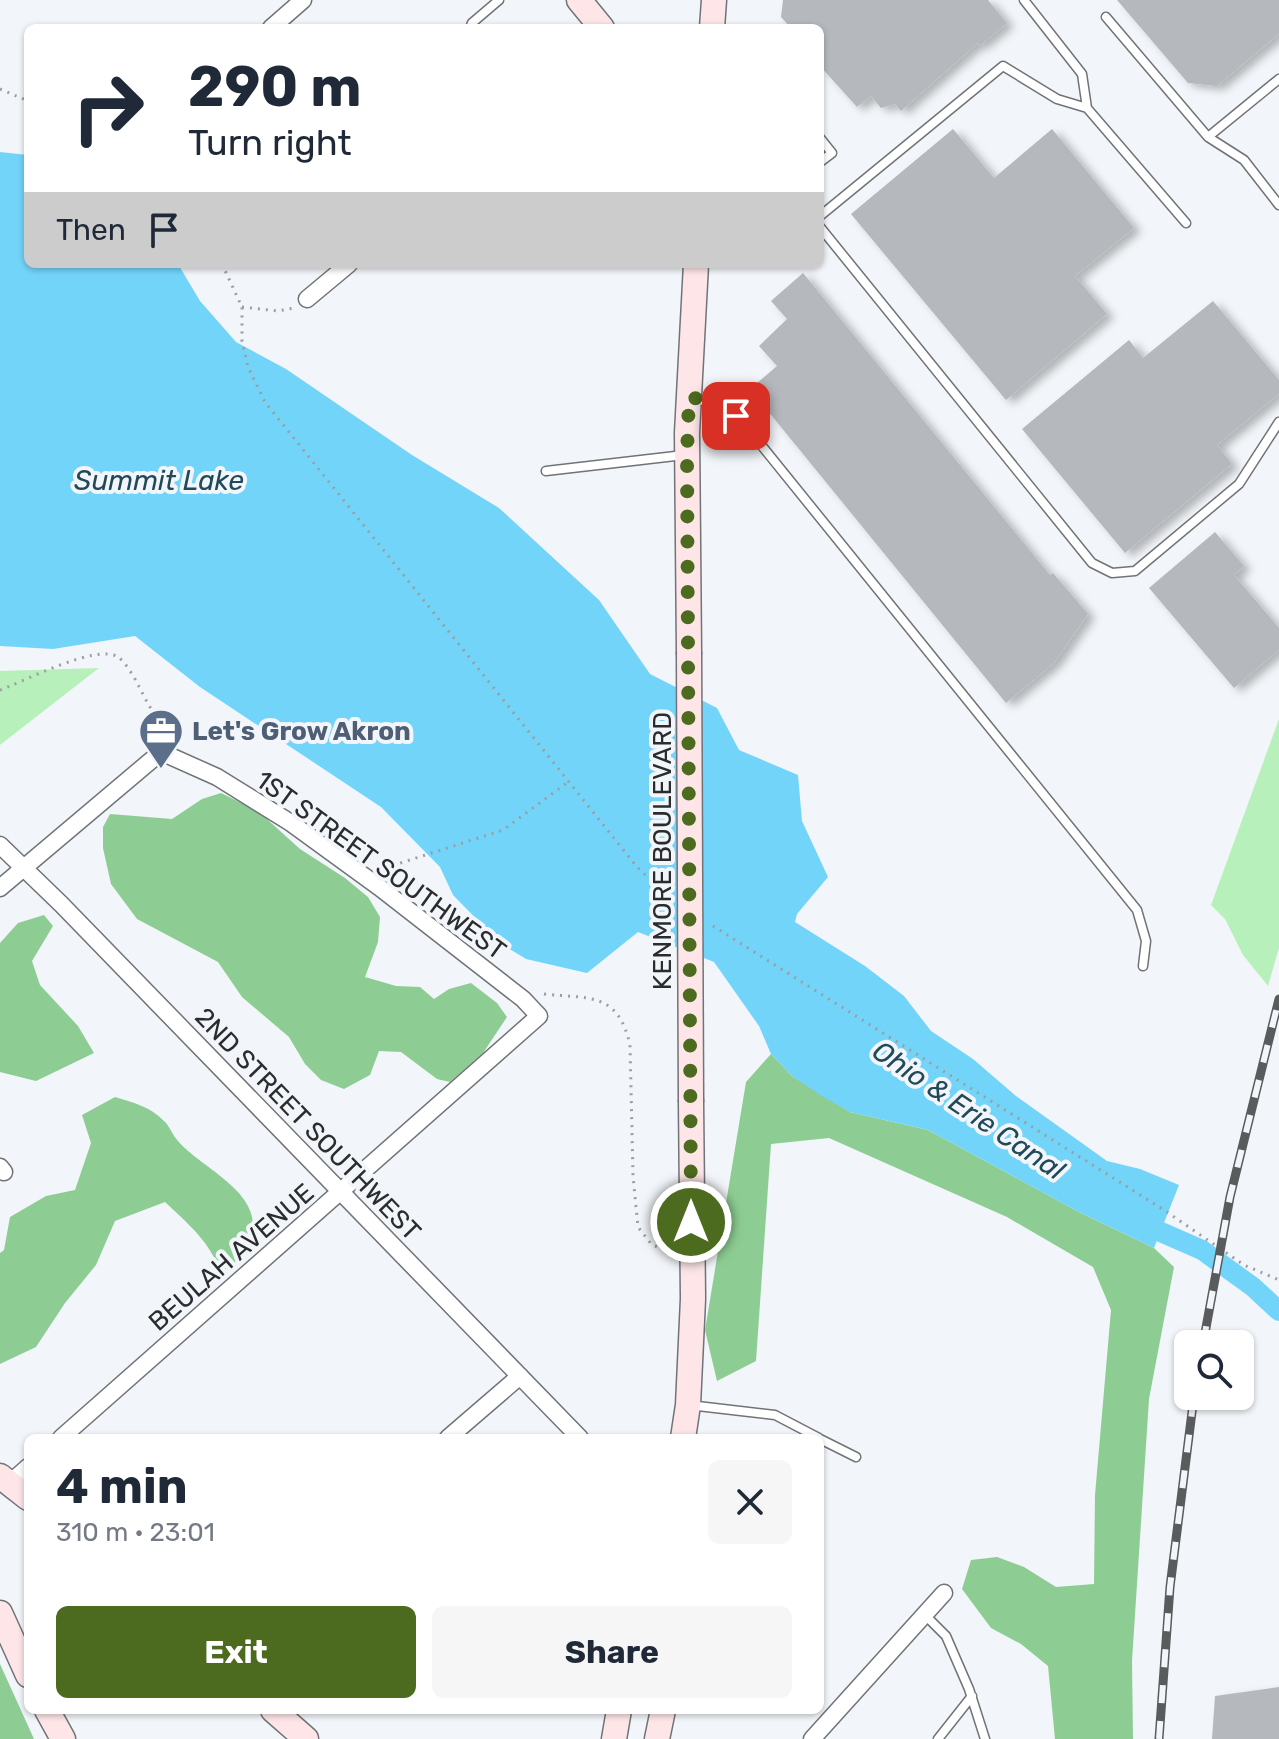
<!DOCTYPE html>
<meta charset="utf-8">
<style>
body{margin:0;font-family:Rubik,sans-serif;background:#f6f6f7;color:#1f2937;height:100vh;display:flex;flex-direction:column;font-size:30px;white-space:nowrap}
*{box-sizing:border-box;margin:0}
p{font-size:26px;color:#747a83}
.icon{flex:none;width:44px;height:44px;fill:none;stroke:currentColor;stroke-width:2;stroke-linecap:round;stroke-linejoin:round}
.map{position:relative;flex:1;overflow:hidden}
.details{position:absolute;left:24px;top:1434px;width:800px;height:280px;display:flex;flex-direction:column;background:#fff;border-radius:12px;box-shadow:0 2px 6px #0004}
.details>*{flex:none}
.top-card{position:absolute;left:24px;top:24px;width:800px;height:244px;border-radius:12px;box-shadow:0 2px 6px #0004;background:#fff;color:#1f2937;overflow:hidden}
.tools{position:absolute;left:1174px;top:1330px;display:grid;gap:16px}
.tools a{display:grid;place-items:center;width:80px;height:80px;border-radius:12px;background:#fff;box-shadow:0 2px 6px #0004;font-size:40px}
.pin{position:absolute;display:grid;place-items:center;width:68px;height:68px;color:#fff;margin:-34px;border-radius:16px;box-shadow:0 4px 12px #0006}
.me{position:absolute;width:88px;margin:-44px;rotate:0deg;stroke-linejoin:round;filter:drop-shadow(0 0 6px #0008)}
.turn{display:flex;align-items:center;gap:28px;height:168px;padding:0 32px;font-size:36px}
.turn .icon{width:104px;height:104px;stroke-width:2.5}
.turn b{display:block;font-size:56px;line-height:68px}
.then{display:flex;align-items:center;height:76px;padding:0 32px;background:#0003;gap:16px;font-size:30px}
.round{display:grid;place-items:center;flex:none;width:84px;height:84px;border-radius:12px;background:#f6f6f7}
.headline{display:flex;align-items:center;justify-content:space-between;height:136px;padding:0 32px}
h1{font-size:48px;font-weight:700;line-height:60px}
.primary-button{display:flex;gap:16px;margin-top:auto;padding:16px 32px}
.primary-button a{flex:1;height:92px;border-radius:12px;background:#4d6b1f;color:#fff;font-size:32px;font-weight:700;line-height:92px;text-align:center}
.primary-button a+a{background:#f6f6f7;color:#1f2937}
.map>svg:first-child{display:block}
.green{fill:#b8f0bc}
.forest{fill:#8dcd93}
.water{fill:#73d4f9}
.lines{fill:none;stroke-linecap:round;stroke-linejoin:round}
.canal{stroke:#73d4f9;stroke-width:20}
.building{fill:#b5b8bc;filter:url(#shadow)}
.service-casing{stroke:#707377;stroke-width:11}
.minor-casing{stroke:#707377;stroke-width:19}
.secondary-casing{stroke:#707377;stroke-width:27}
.path{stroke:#9c9ea1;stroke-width:3;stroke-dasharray:2 6;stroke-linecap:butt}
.service{stroke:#fff;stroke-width:8}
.minor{stroke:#fff;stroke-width:16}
.secondary{stroke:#fee6e8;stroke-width:24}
.rail-casing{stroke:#595b5d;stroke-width:9}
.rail{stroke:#f2f5f9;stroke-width:6;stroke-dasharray:18;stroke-linecap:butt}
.secondary-bridge-casing{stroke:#707377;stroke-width:27;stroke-linecap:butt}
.secondary-bridge{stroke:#fee6e8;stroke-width:24}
.route{stroke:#4d6b1f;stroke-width:14;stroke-dasharray:0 25.2}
.labels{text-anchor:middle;stroke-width:8;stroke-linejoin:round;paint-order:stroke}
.service-label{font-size:26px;font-weight:bold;fill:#4e5e75;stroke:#f2f5f9;text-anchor:start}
.street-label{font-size:26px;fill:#2a2c2d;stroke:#f2f5f9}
.water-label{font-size:28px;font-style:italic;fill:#204a5a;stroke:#f2f5f9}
</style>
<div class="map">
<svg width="1279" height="1739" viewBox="0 0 1279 1739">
<defs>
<filter id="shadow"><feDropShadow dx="7" dy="4" stdDeviation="4" flood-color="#0004"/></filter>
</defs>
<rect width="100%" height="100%" fill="#f2f5f9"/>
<!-- green -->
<path class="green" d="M99,668l-99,77v-74z
M1279,719v229l-11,38 -25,-31 -18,-36 -14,-14z"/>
<!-- forest -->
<path class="forest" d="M221,793l37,18 42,38 45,29 23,19 12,20 -2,25 -13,35 31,9 24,1 14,12 15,-10 22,-6 26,20 10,14 -24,36 -33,29 -13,-3 -36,-27 -22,-1 -9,24 -26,14 -23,-9 -16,-16 -16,-27 -47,-40 -24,-35 -81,-43 -26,-35 -8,-36v-21l7,-13 62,5 30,-20z
M44,915l9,11 -21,35 8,24 38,41 16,27 -58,28 -36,-9v-129l18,-20z
M771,1054l21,22 58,36 78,18 153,83 73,35 20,19 -25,132 -17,262 1,78h-78l-7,-73 -27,-22 -30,-16 -29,-39 9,-29 26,-3 27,10 32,20 38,-3 1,-89 16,-185 -18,-43 -86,-50 -178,-79 -58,6 -15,217 -39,20 -12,-51 41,-248z
M115,1097c17,5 36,10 49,24 6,5 8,14 14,20 25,29 85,50 74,97 -4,15 -19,28 -32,35 -7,-29 -35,-52 -55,-71l-50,19 -19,44 -31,38 -29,44 -36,17v-111l4,-3 6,-33 36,-21 29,-6 16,-47 -9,-28z
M0,1664l34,75h-34z"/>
<!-- water -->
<path class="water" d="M0,152l28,3v109h150l22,37 36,41 50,27 126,86 87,53 100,92 51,74 67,34 22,42 59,25 4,46 26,56 -31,37 -2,8 70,44 39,30 27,35 42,28 43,37 91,65 33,8 39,16 -25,63 -73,-35 -153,-83 -78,-18 -28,-16 -30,-20 -21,-22 -12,-28 -45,-64 -76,-30 -51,41 -61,-14 -26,-16 -47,-48 -13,-28 -59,-60 -181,-120 -65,-51 -82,13 -53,-3z"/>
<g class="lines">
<!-- canal -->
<path class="canal" d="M1138,1222l64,28 51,37 26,24"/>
</g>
<!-- building -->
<path class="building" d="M783,0h205l19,23 -27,23 -2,-3 -77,68 -6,-7 -14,4 -10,-12 -14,11 -37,-41v-38h-29l-10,-11z
M1117,0h162v34l-62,52 -29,-3z
M953,129l41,49 58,-49 82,99 -59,48 32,38 -101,86 -155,-186z
M803,273l247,302 3,-2 35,41 -34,49 -48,40 -256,-314 27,-23 -18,-20 28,-27 -16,-18z
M1213,301l66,79v14l-62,51 15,19 -107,89 -103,-124 107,-89 14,18z
M1215,532l29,34 -10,9 45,53v22l-45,38 -85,-100z
M1279,1687v52h-67l3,-43z"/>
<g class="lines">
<!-- service casing -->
<g class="service-casing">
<path id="service" d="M1024,0l58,74 5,34 99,115
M1106,17l102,120 36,23 35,45
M470,28l2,-5 27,-23
M1208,137l71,-58
M820,138l12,15 -12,9
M820,216l183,-150 54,33 30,9
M820,227l272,336 20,10 23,-2 104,-87 40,-62
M693,398c23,5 40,15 56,32l388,480 9,31 -3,25
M546,471l138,-16
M689,1405l86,10 44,23
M820,1439l36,18
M925,1615l21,21 23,53 16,50
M938,1739l34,-43"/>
</g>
<!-- minor casing -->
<g class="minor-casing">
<path id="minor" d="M271,28l32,-28
M307,299l42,-35
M0,845l61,59 519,534
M0,888l161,-136 56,25 74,46 88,64 144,112 16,17 -478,422
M0,1167l4,5
M448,1438l72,-62
M10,1483l18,-16
M812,1739l132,-146"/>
</g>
<!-- secondary casing -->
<g class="secondary-casing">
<path id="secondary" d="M579,0l23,28
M712,28l2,-28
M689,652l-2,-219 9,-169
M683,1438l5,-33 5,-106 -2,-197
M0,1476l28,22
M0,1613l28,62
M47,1710l16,29
M273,1710l33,29
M614,1739l5,-29
M657,1739l6,-29"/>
</g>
<!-- path -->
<path class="path" d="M0,89l28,12
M222,264l20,43v34l6,26 17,35 372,465 30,28
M242,307l36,4 16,-3
M0,690c25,-9 97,-47 118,-33 6,4 12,14 16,20 16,30 19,42 48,64
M146,741l16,-16
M385,868l118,-38 65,-48
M713,926l451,284 80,55 35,15
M544,994c44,5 74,-3 86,51l3,131 5,51 14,18 21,7"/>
<!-- service -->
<use href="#service" class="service"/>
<!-- minor -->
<use href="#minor" class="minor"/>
<!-- secondary -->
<use href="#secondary" class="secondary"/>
<!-- rail casing -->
<g class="rail-casing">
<path id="rail" d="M1203,1344l27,-147 49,-198
M1159,1739l11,-152 24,-191"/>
</g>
<!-- rail -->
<use href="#rail" class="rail"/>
<!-- secondary-bridge casing -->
<g class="secondary-bridge-casing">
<path id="secondary-bridge" d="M689,652l2,450"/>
</g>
<!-- secondary-bridge -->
<use href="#secondary-bridge" class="secondary-bridge"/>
</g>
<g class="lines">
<!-- route -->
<path class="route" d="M691,1222l-4,-767 2,-58 20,4 27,15"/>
</g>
<!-- icons -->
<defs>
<g id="office-pin" transform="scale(2.3)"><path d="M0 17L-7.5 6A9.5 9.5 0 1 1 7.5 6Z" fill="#5c6f8a" stroke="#f2f5f9"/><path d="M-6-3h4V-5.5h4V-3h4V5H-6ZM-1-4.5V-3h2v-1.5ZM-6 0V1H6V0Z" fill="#fff"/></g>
</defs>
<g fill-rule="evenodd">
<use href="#office-pin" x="161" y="731"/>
</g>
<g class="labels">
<!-- service labels -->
<g class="service-label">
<text x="192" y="740">Let's Grow Akron</text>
</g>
<!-- street labels -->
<g class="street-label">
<text transform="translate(662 851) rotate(-90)" y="9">KENMORE BOULEVARD</text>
<text transform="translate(381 865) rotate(36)" y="9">1ST STREET SOUTHWEST</text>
<text transform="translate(308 1124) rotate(46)" y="9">2ND STREET SOUTHWEST</text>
<text transform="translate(231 1257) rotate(-41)" y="9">BEULAH AVENUE</text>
</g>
<!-- water labels -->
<g class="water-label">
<text x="159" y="490">Summit Lake</text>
<text transform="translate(969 1110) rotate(34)" y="10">Ohio &amp; Erie Canal</text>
</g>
</g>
</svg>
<div class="tools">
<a><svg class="icon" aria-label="search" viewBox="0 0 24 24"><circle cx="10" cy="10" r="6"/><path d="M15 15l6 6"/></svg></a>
</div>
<div class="pin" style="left:736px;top:416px;background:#d93025"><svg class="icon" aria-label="arrive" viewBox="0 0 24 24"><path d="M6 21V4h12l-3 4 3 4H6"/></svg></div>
<svg class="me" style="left:691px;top:1222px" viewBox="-20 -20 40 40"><circle r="17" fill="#4d6b1f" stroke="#fff" stroke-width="3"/><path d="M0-11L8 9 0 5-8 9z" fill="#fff"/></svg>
<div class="top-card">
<div class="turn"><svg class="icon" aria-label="right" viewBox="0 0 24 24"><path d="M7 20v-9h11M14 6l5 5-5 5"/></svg><div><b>290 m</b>Turn right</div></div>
<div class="then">Then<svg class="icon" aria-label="arrive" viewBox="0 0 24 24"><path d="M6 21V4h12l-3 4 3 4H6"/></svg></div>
</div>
<section class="details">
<div class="headline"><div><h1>4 min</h1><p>310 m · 23:01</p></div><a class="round"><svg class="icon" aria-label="close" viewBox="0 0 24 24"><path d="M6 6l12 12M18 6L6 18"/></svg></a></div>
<div class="primary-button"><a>Exit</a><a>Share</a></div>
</section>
</div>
